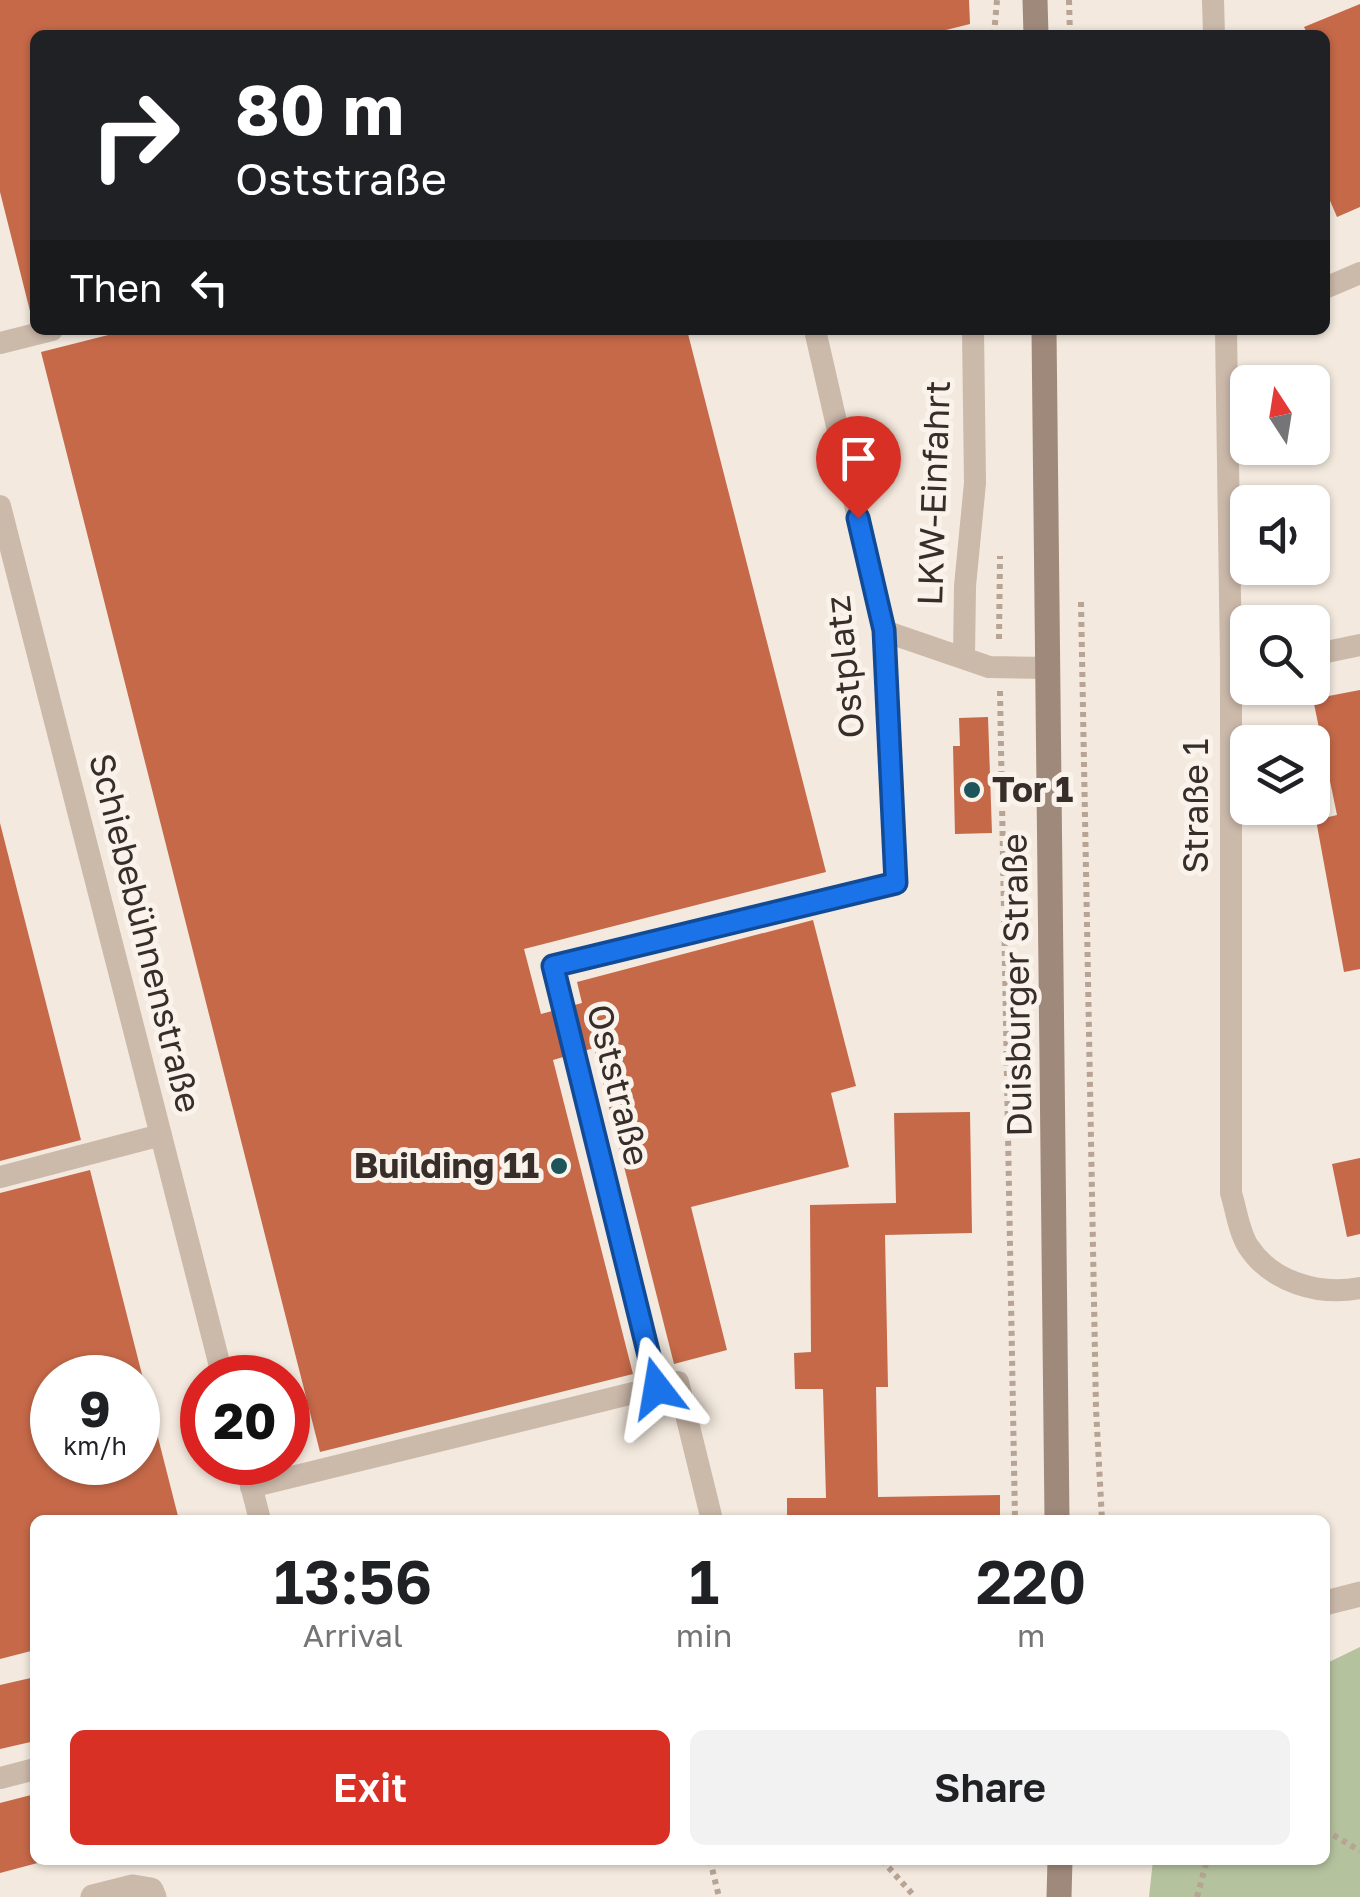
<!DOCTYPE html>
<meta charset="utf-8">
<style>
body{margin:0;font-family:"Golos Text",sans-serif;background:#f2f2f2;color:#202124;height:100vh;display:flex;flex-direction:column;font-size:38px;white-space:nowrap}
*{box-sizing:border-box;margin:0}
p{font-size:32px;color:#757577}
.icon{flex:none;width:55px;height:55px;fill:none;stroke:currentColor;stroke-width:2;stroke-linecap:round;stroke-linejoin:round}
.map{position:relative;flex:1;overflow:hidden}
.panel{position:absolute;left:30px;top:1515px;width:1300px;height:350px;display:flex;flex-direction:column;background:#fff;border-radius:15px;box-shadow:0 2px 8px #0004}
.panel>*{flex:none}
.banner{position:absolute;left:30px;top:30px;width:1300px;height:305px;border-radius:15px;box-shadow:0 2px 8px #0004;background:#202124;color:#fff;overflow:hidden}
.needle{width:65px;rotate:348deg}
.buttons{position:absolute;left:1230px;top:365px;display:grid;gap:20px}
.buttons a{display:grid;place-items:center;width:100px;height:100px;border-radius:15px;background:#fff;box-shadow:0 2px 8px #0004;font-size:50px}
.speed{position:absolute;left:30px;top:1355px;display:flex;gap:20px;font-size:50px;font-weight:700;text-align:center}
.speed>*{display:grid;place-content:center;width:130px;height:130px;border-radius:50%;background:#fff;box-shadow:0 2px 8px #0004;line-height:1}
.speed small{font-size:25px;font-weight:400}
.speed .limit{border:15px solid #d22;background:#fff;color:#111}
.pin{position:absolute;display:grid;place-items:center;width:85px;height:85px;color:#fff;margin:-102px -42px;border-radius:50% 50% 50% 0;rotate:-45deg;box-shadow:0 0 10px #0007}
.pin .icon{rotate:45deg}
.me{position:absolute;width:110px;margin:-55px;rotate:346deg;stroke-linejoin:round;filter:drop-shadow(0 0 8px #0008)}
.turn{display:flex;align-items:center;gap:35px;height:210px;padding:0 40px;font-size:45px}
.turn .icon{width:130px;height:130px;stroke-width:2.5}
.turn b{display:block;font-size:70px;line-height:85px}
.then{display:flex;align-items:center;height:95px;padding:0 40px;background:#0003;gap:20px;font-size:38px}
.eta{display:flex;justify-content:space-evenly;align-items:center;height:170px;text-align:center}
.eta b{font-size:60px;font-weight:600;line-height:70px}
.cta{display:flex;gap:20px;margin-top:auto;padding:20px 40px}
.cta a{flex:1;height:115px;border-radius:15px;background:#d93025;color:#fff;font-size:40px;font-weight:600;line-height:115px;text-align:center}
.cta a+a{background:#f2f2f2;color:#202124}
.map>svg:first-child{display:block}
.green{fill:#b5c29e}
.building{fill:#c66949;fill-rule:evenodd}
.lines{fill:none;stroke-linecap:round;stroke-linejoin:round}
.path{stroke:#b7a494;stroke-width:6;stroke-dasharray:5 5;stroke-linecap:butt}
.lane{stroke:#cbb9aa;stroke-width:22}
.street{stroke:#cbb9aa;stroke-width:25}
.secondary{stroke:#9f897b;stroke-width:25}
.route-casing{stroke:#114b97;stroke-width:25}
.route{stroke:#1a73e8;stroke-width:18}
.poi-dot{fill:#1e555a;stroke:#faf3eb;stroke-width:4}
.labels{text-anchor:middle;stroke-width:10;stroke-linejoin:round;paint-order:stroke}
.street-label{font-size:35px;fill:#382e29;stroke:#faf3eb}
.poi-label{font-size:35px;font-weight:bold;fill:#382e29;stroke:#faf3eb;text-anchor:start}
</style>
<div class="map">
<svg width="1360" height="1897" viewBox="0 0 1360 1897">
<rect width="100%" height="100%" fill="#f3e9de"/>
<!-- green -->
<path class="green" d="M1360,1647v250h-211l4,-37h172v-196z"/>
<!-- building -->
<path class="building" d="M0,0h969l1,24 -32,8v3h-903v275l-5,1 -30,-119z
M1360,4v203l-23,10 -12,-28v-102l4,-2 -4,-10v-40h-17l-4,-8z
M128,330h559l139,542 -302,77 17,65 41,-11 -5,-21 236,-62 43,166 -25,7 18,74 -158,40 36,143 -53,14 -80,-316 -41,12 80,314 -313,78 -279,-1100z
M1360,690v279l-16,3 -28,-152 21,-5 -24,-116z
M988,717l4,116 -37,1 -2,-88h7l-1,-28z
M0,823l81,317 -81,21z
M970,1112l2,121 -87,2 3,152h-12l2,110 122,-2v25h-213v-22h39l-3,-109h-28l-1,-36 17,-1 -1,-147 86,-2 -2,-90z
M1360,1158v76l-13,3 -15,-73z
M90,1170l89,350h-144v130l-35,9v-466zM52,1378h86v84h-86z
M35,1677v64l-35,8v-64z
M35,1794v66l10,1 -45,12v-70z"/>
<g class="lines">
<!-- path -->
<path class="path" d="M1069,0l1,35
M994,35l3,-35
M1081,602l15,807 6,111
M999,639l1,-83
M1000,691l15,829
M1325,1830l35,21
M710,1860l9,37
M882,1860l33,37
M1197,1897l10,-37"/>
<!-- lane -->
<path class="lane" d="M1213,0l1,35
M1325,288l35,-15
M1226,330l5,332v531c5,16 8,39 17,53 23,36 71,50 112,42
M0,343l52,-13
M0,506l223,872
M884,631l105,36 60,1
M1312,655l48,-10
M964,657l1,-71 10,-103 -2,-153
M0,1177l161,-42
M657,1387l-104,-421 343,-83 -12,-252 -69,-301
M245,1462l15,58
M251,1487l427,-105 34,138
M0,1778l35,-9"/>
<!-- street -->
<path class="street" d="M1325,1603l35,-9
M93,1897l40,-10 18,3 3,7"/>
<!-- secondary -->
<path class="secondary" d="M1035,0l1,35
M1044,330l13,1190
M1059,1897l1,-37"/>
</g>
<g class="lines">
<!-- route casing -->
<g class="route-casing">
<path id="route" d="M657,1388l-104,-422 343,-83 -12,-253 -26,-112"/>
</g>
<!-- route -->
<use href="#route" class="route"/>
</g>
<!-- markers -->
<g class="poi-dot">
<circle cx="972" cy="790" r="10"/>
<circle cx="559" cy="1166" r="10"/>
</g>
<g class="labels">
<!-- street labels -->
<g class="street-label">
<text transform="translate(934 493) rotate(-88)" y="12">LKW-Einfahrt</text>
<text transform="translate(845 667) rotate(-96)" y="12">Ostplatz</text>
<text transform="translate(1196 806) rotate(-90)" y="12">Straße 1</text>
<text transform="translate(145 933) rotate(76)" y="12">Schiebebühnenstraße</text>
<text transform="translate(1017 985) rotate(-91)" y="12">Duisburger Straße</text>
<text transform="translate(618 1085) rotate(76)" y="12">Oststraße</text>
</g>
<!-- poi labels -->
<g class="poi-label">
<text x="992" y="802">Tor 1</text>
<text x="539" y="1178" text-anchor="end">Building 11</text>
</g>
</g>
</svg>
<div class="buttons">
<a><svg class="needle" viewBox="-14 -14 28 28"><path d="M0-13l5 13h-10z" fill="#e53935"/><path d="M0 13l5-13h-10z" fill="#757577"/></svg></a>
<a><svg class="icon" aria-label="sound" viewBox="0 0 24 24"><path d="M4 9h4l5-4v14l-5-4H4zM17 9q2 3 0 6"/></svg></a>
<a><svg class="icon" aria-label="search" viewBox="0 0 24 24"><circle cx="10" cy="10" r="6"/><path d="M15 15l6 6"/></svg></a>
<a><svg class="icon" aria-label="layers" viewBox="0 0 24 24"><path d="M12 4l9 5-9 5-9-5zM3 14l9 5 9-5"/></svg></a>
</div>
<div class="speed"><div>9<small>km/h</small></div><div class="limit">20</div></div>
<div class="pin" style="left:858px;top:518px;background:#d93025"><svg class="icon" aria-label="arrive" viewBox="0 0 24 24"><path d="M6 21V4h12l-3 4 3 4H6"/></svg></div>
<svg class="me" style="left:657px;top:1388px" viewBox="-20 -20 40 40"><path d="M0-17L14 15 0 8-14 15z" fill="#1a73e8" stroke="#fff" stroke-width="4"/></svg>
<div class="banner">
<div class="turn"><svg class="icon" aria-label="right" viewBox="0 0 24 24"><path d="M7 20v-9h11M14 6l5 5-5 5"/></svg><div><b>80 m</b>Oststraße</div></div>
<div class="then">Then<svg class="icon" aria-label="left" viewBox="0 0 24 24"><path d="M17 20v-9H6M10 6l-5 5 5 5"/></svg></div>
</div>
<section class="panel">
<div class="eta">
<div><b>13:56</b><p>Arrival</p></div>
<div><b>1</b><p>min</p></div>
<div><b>220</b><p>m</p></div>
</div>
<div class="cta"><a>Exit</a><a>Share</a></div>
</section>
</div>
